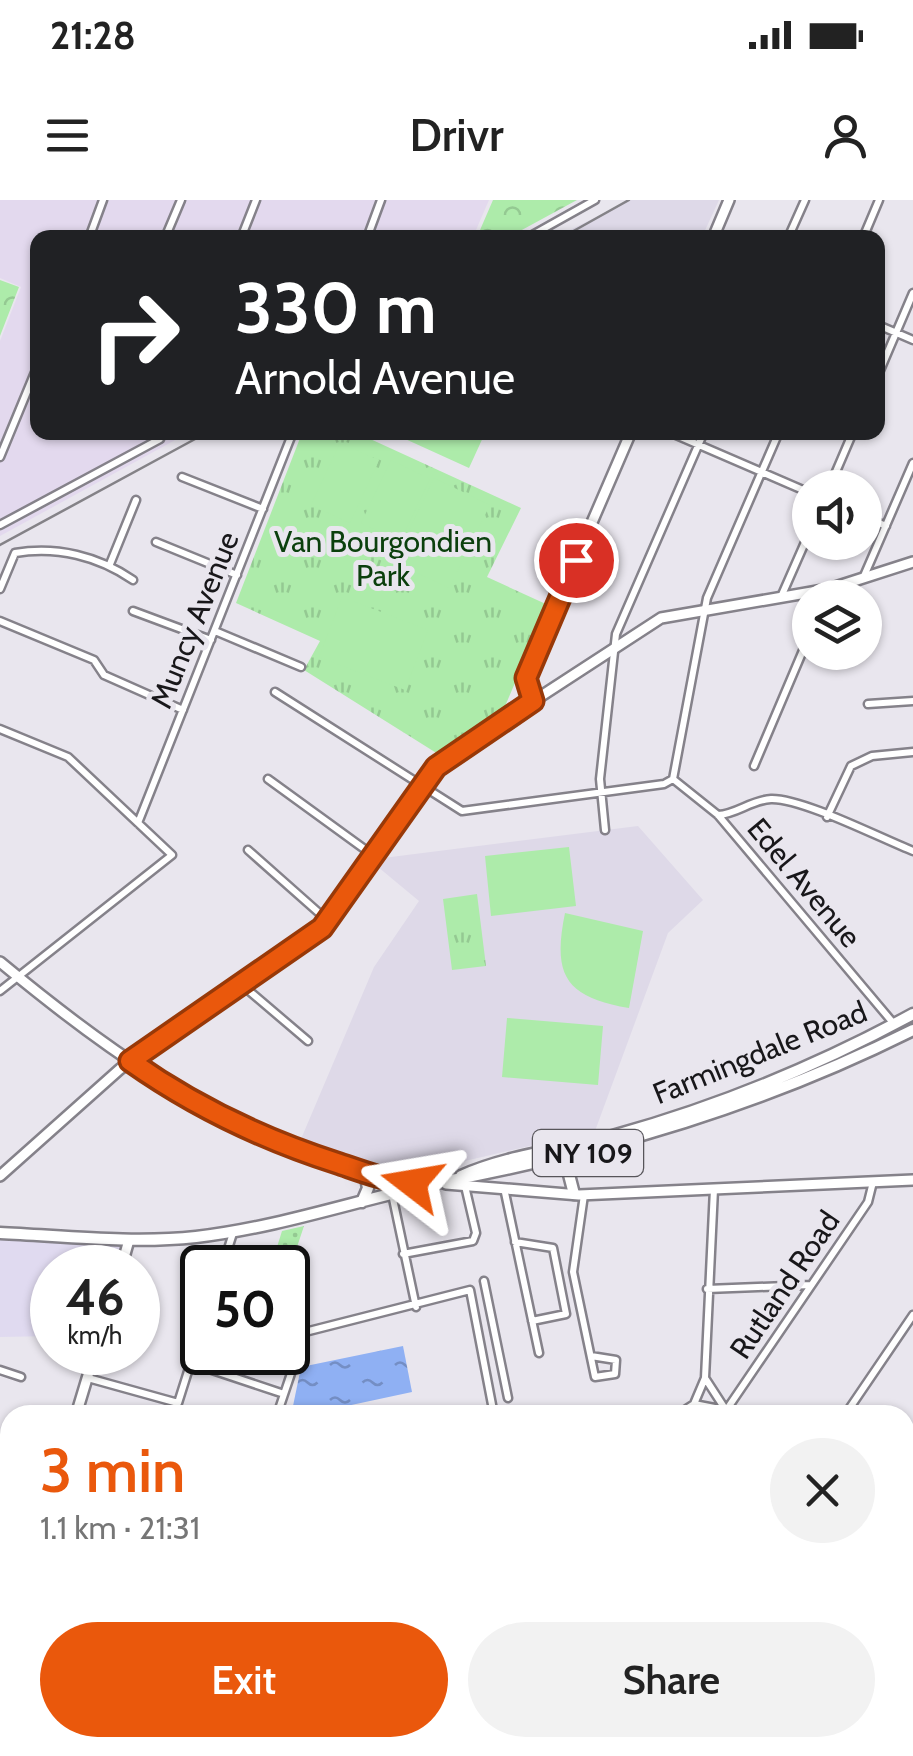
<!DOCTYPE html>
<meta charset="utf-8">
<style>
body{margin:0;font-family:Cabin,sans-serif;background:#f2f2f2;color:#222;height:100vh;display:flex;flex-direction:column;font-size:38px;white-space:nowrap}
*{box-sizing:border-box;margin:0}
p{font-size:32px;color:#767676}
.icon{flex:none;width:55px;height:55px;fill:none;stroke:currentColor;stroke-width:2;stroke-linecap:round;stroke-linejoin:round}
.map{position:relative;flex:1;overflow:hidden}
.side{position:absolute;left:0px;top:1205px;width:915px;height:352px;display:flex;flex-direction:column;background:#fff;border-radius:30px 30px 0 0;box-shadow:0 2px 8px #0004}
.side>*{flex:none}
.banner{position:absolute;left:30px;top:30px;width:855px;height:210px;border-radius:20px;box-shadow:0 2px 8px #0004;background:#202124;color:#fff;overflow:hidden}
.fabs{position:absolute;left:792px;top:270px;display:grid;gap:20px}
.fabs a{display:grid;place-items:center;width:90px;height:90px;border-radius:50%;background:#fff;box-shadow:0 2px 8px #0004;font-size:50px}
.speed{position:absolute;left:30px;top:1045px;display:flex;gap:20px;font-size:50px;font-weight:700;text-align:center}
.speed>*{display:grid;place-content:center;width:130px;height:130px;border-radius:50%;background:#fff;box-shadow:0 2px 8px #0004;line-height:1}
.speed small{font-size:25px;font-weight:400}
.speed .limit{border:5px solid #111;border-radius:15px;background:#fff;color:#111}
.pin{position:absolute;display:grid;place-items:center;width:85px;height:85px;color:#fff;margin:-42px;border:5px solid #fff;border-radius:50%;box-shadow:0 2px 10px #0007}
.me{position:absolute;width:110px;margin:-55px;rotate:284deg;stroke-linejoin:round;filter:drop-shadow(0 0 8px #0008)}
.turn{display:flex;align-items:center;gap:35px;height:210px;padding:0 40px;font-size:45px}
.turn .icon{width:130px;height:130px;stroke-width:2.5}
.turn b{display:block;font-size:70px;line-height:85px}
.round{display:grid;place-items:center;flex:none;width:105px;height:105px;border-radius:52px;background:#f2f2f2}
.summary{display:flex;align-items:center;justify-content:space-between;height:170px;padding:0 40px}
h1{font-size:60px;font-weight:600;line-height:75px;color:#ea580c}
.primary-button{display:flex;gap:20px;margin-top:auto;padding:20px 40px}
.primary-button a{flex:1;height:115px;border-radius:60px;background:#ea580c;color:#fff;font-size:40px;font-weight:600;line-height:115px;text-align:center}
.primary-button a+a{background:#f2f2f2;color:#222}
.status{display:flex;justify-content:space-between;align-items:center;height:70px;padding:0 50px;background:#fff;direction:ltr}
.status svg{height:28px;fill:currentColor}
header{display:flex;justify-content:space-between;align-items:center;height:130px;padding:0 40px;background:#fff;font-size:45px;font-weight:600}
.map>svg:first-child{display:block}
.commercial{fill:#e0daf0}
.industrial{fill:#e3d9ee}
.built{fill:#ded9e8}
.grass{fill:url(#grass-dots)}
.forest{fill:url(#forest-crowns)}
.park{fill:url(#park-tufts)}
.pitch{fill:#adebaa}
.water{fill:url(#water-ripples)}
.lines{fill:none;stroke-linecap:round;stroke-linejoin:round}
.street-casing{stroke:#85828a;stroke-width:11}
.secondary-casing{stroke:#85828a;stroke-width:14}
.primary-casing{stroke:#85828a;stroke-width:15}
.street{stroke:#fff;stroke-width:6}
.secondary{stroke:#fff;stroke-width:9}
.primary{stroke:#fff;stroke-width:10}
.rail{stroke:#848287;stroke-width:2.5}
.route-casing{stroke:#983908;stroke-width:25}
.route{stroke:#ea580c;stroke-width:18}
.labels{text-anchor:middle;stroke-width:10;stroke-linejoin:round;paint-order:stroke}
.shield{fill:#e9e6ee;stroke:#57555a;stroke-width:2.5}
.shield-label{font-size:28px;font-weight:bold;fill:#18171a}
.park-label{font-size:30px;fill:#0b400d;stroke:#e9e6ee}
.street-label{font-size:30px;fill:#18171a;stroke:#e9e6ee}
</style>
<div class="status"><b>21:28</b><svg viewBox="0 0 49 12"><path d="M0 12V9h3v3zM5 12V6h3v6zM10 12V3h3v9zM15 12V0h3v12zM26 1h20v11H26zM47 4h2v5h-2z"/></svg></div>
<header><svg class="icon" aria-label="menu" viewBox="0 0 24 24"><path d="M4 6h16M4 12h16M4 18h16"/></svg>Drivr<svg class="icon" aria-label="person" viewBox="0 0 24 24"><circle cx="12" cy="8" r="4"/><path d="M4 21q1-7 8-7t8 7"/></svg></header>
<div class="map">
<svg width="913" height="1556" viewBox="0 0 913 1556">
<defs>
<pattern id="grass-dots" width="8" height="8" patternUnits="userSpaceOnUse" patternTransform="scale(2.5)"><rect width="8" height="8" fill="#adebaa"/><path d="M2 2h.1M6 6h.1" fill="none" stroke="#94c992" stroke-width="1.8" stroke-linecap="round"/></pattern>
<pattern id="forest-crowns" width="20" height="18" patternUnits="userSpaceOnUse" patternTransform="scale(2.5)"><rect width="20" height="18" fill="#adebaa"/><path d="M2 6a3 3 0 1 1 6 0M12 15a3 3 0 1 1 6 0" fill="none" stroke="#94c992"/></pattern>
<pattern id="park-tufts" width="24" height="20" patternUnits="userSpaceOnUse" patternTransform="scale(2.5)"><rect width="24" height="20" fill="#adebaa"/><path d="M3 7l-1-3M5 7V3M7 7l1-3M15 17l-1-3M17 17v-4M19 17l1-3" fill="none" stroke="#94c992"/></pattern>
<pattern id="water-ripples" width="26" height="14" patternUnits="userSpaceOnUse" patternTransform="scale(2.5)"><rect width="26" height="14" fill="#8fb0f3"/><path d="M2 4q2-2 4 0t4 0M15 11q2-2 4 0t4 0" fill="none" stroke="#748ec4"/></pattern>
</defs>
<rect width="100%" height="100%" fill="#e9e6ee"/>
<!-- commercial -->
<path class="commercial" d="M0,1040l122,5 -6,22 -64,1v68l-52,1z"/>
<!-- industrial -->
<path class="industrial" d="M0,0h489l-16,37 -435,1v194l150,1 -188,103v-195l21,-54 -21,-9z"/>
<!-- built -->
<path class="built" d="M630,0h89l-17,37h-146z
M638,626l65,74 -35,33 -73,198 -182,42 -30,-5 -82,-29 73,-172 45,-66 -41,-34 5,-9z"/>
<!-- grass -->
<path class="grass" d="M304,1026l-13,39 -18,-5 9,-29z"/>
<!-- forest -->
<path class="forest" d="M493,0h84l-68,37h-32z
M0,80l19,7 -19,49z"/>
<!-- park -->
<path class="park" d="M355,232l166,76 -34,69 61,28 -45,106 -65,43 -134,-84 16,-29 -84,-38 66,-170z
M477,694l9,72 -34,4 -9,-71z
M913,1385v171h-42l6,-8h28v-151z"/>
<!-- pitch -->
<path class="pitch" d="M392,233h93l-16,35z
M340,243l39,17 -29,63 -39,-18z
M391,260l39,19 -30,63 -39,-19z
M434,278l56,27 -41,83 -55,-26z
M342,397l86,33 -23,60 -86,-33z
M569,647l7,59 -85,10 -6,-60z
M565,713l78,18 -14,77c-63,-11 -77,-32 -64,-95z
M507,818l96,8 -5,59 -96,-8z"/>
<!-- water -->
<path class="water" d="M403,1146l9,46 -98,21 -21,-7 8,-39z"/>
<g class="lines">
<!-- street casing -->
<g class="street-casing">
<path id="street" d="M89,38l14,-38
M165,38l16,-38
M241,38l15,-38
M367,38l14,-38
M527,38l68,-38
M788,38l17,-38
M863,38l16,-38
M878,125l35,15
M878,175l35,-82
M669,232l141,61
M0,257l38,-92
M182,277l81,32
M829,288l24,-56
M865,317l21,9
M0,325l160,-86 2,-7
M156,342l81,33
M110,364l26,-64
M864,376l49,-113
M0,389l15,-36c42,-7 83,3 118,27
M781,397l29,-66
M133,411l78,29
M0,421l94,39 10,15 79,35
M215,431l86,36
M275,492l187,119 202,-27 9,-5
M868,504l45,-3
M0,529l68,28 104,98 -172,136
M754,566l56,-132
M268,579l106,77
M673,579l34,-181 72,-166
M673,579l45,36 176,209
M718,615c19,-1 33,-15 53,-16 31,-1 109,39 142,52
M827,617l24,-51 21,-10 41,-4
M138,623l155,-391
M605,630l-5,-51 16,-145 88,-202
M248,650l79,70
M241,784l67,57
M504,988l35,165
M714,989l-9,189 24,37
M392,994l24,113
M584,995l-11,77 22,105 20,-3 1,-14 -25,-4
M515,1042l38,6 13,66 -34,7
M403,1054l70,-13 3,-8 -11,-47
M222,1068l11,-35
M484,1081l24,117
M707,1089l104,-4
M191,1163l93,31
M0,1170l21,7
M88,1178l90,25 24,-76
M694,1204l31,6
M277,1215l28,-83 165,-42 24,125
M677,1215l17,-11 11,-26
M723,1215l145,-213 5,-20
M845,1215l68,-100
M0,1364l10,4
M905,1390l8,-11
M0,1473l10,4
M905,1521l8,23
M167,1548l19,8
M420,1548l17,8
M651,1548l19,8
M94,1556l4,-8
M344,1556l4,-8
M615,1556l6,-8
M782,1556l6,-8
M868,1556l6,-8"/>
</g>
<!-- secondary casing -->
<g class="secondary-casing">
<path id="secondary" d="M713,38l16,-38
M533,501l-7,-15 1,-13 104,-241
M0,762c100,83 204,158 328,198 33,11 63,22 98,24
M0,976l120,-107 202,-141 108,-155 16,-15 215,-140 168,-29 84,-27
M446,984l133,11 334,-15
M121,1068l8,-28
M76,1215l19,-63
M0,1391l10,-14"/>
</g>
<!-- primary casing -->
<g class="primary-casing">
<path id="primary" d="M565,959l9,35
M461,976c49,-22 104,-26 155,-41 104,-29 203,-70 297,-121
M362,1002l6,-14 -3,-16
M0,1033c65,3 132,11 196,4 86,-10 167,-39 251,-56 163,-31 316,-76 466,-151"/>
</g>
<!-- street -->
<use href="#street" class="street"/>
<!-- secondary -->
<use href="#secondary" class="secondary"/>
<!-- primary -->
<use href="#primary" class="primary"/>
<!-- rail -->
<path class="rail" d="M561,38l68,-38
M0,345l208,-113"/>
</g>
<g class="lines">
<!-- route casing -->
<g class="route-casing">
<path id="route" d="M412,983c-26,-2 -51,-12 -75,-20 -75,-24 -142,-56 -207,-102l192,-133 114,-161 97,-66 -7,-23 50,-118"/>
</g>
<!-- route -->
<use href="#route" class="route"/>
</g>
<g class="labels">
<!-- shield labels -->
<rect class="shield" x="533" y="930" width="110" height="46" rx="8"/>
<g class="shield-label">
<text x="588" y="963">NY 109</text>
</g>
<!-- park labels -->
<g class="park-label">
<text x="383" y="352">Van Bourgondien<tspan x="383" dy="34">Park</tspan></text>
</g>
<!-- street labels -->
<g class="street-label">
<text transform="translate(195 420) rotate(-68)" y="10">Muncy Avenue</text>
<text transform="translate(804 683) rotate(50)" y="10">Edel Avenue</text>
<text transform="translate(760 853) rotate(-22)" y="10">Farmingdale Road</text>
<text transform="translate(785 1085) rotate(-56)" y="10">Rutland Road</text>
</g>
</g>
</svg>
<div class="fabs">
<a><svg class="icon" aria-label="sound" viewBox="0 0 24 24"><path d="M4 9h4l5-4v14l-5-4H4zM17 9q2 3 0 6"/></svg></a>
<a><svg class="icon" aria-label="layers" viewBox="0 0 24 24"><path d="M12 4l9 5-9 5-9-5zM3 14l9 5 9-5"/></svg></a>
</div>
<div class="speed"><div>46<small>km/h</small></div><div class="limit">50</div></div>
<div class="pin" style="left:576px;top:360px;background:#d93025"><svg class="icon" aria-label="arrive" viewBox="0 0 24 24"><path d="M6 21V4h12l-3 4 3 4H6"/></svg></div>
<svg class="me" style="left:412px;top:983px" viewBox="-20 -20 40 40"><path d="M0-17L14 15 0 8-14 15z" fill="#ea580c" stroke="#fff" stroke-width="4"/></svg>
<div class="banner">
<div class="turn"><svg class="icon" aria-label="right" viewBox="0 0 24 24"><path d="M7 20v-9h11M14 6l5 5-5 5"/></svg><div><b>330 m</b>Arnold Avenue</div></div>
</div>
<section class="side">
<div class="summary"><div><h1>3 min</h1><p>1.1 km · 21:31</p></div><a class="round"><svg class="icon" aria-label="close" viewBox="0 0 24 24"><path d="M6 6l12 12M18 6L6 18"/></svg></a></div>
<div class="primary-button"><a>Exit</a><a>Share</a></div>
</section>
</div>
